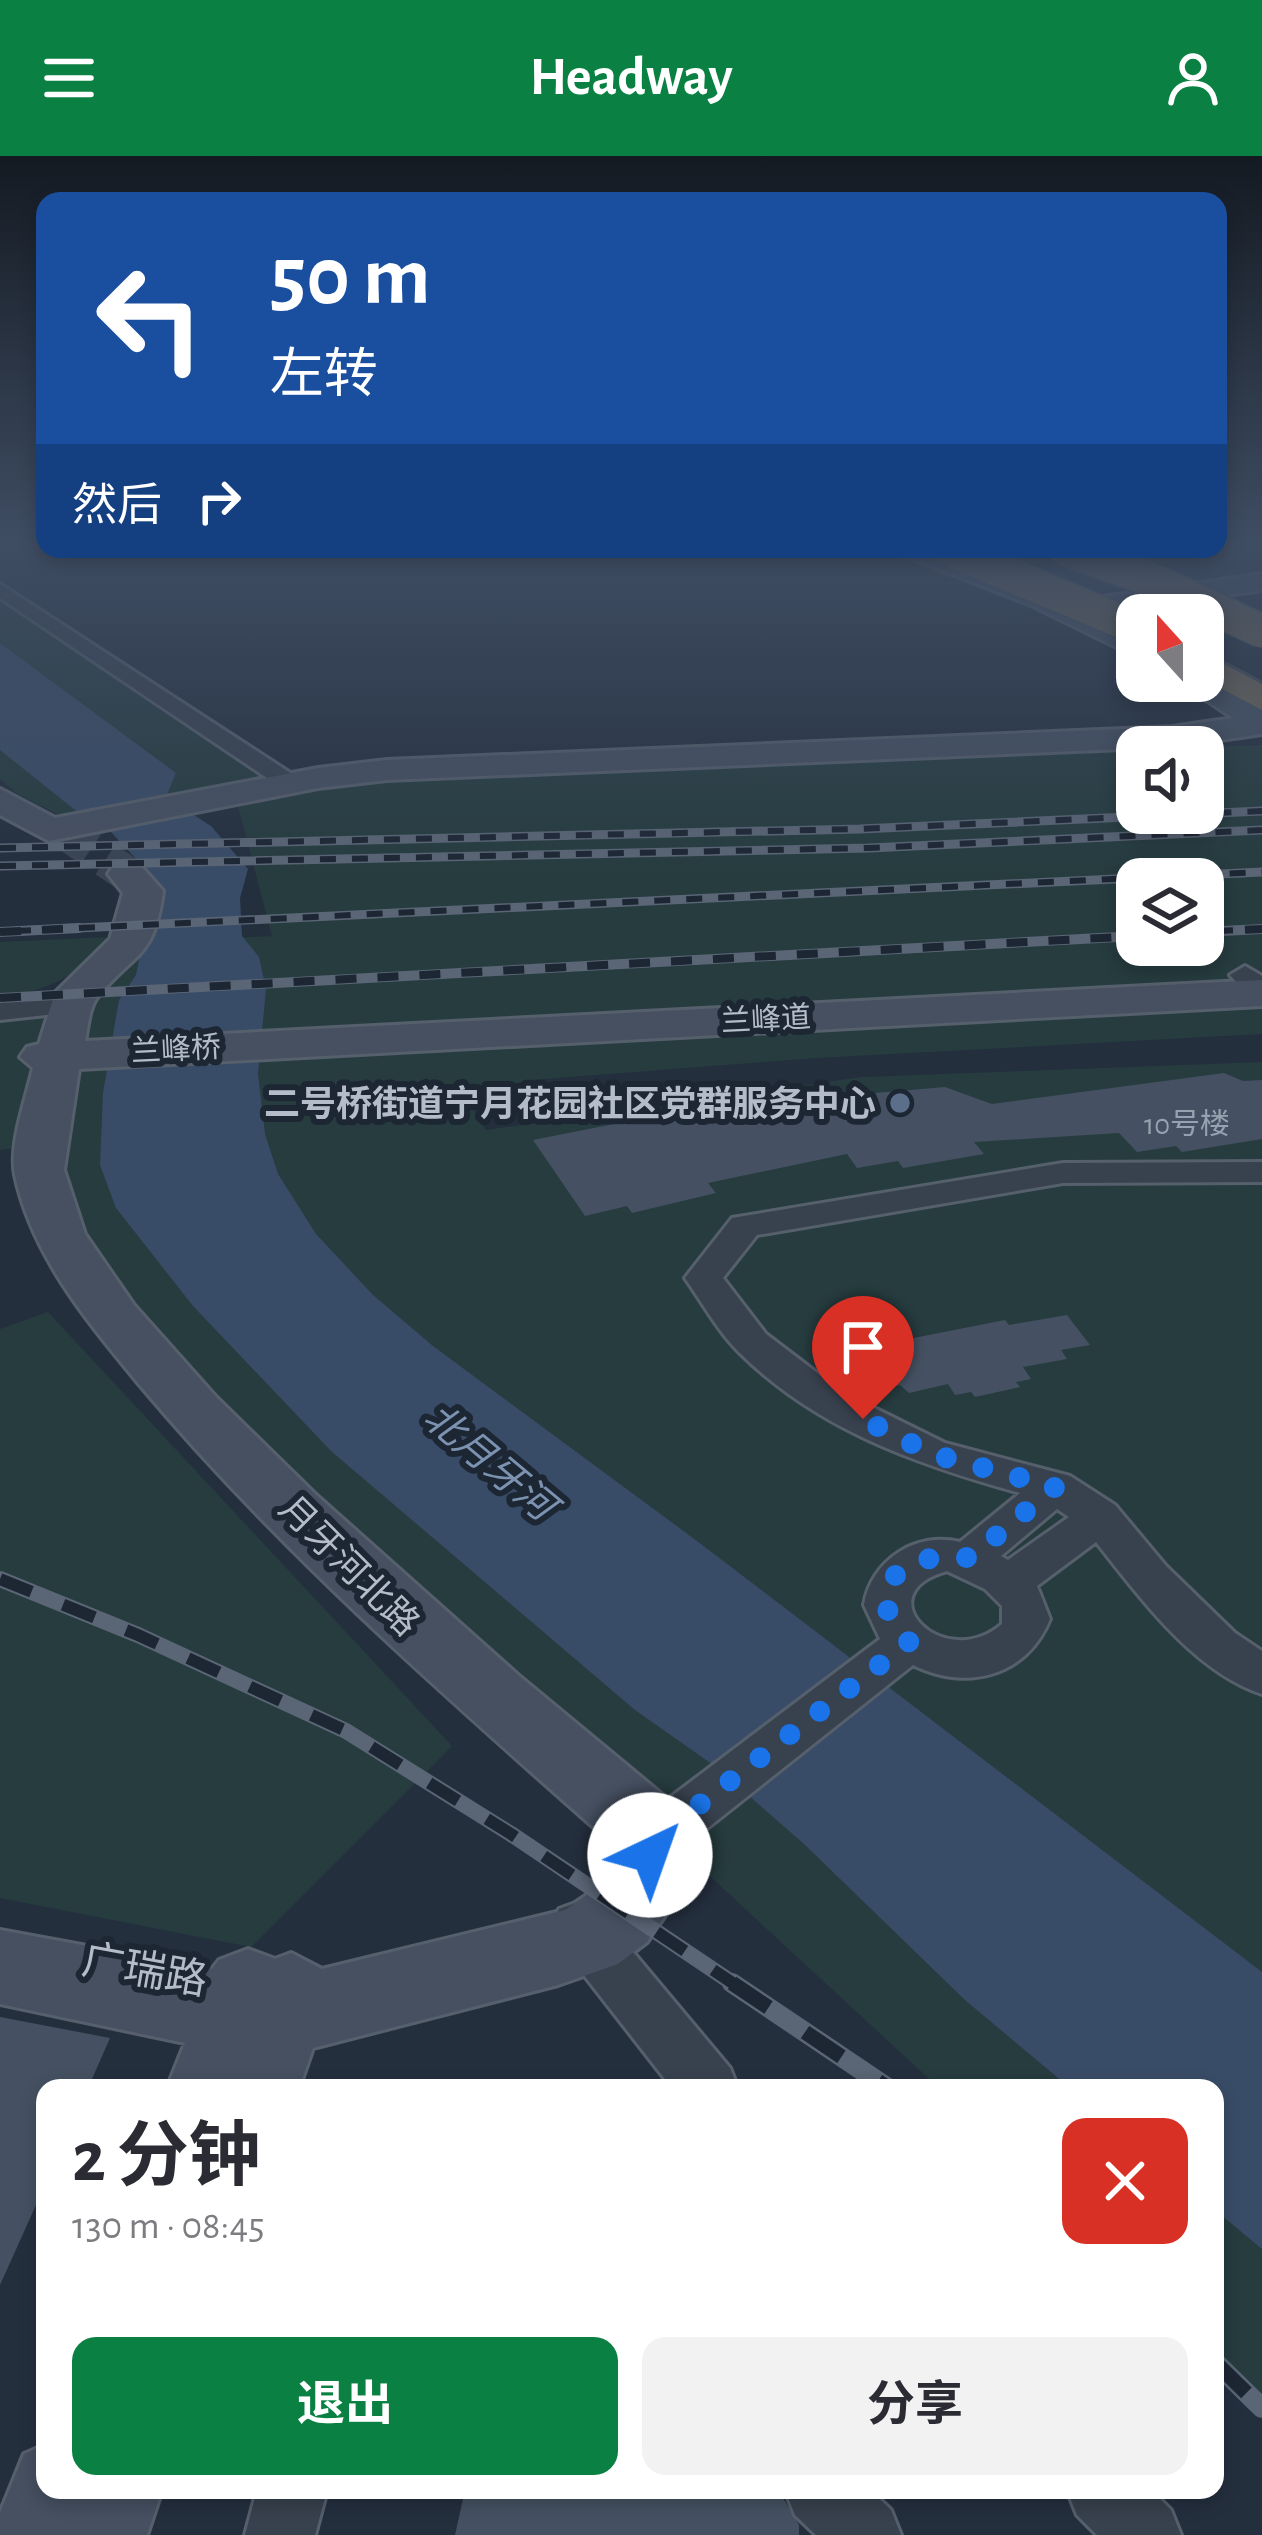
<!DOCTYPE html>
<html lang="zh">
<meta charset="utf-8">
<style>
body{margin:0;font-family:"Alegreya Sans","Noto Sans SC",sans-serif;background:#f2f2f3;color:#2b2b33;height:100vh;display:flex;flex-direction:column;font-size:45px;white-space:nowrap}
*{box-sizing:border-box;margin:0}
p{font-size:39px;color:#7c7c81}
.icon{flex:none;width:66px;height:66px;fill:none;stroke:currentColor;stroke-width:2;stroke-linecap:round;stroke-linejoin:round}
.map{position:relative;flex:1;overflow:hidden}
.sheet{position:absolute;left:36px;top:1923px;width:1188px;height:420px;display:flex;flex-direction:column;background:#fff;border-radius:24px;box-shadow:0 6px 18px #0003}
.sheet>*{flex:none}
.banner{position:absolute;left:36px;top:36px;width:1191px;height:366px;border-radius:24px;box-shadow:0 6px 18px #0003;background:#1a4fa0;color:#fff;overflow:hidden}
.needle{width:78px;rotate:339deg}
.tools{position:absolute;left:1116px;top:438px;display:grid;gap:24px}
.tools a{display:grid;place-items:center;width:108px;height:108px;border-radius:24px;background:#fff;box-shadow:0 6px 18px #0003;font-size:60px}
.pin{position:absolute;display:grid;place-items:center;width:102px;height:102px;color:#fff;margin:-123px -51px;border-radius:50% 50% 50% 0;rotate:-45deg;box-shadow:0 0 12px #0007}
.pin .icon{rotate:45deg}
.me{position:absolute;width:132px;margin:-66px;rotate:42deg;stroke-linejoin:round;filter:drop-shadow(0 0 9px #0008)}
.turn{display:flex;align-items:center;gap:42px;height:252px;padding:0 36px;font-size:54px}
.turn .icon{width:156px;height:156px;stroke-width:2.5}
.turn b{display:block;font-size:84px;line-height:102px}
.then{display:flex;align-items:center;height:114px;padding:0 36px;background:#0003;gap:24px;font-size:45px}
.round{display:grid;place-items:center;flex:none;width:126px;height:126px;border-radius:24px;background:#f2f2f3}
.head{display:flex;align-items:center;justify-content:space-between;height:204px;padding:0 36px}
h1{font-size:72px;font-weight:700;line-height:90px}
.primary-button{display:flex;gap:24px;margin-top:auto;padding:24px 36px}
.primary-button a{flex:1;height:138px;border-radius:24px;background:#0b8043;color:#fff;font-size:48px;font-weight:700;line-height:138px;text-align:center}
.primary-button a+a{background:#f2f2f3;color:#2b2b33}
header{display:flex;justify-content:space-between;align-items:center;height:156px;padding:0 36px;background:#0b8043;color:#fff;font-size:54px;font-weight:700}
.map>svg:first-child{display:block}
.green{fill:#263c3f;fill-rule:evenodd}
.water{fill:#394c67}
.building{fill:#455162}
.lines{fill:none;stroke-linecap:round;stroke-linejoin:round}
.secondary-tunnel{stroke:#3a4453;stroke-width:36;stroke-dasharray:36 18;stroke-linecap:butt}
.street-casing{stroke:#565f6c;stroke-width:6}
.secondary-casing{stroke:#565f6c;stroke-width:6}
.highway-casing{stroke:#434c59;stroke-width:6}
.street{fill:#38414e;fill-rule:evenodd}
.secondary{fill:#465061;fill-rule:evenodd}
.highway{fill:#746855;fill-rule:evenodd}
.rail-far3-casing{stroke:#5a6575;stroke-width:9}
.rail-far2-casing{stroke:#5a6575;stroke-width:10}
.rail-far1-casing{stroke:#5a6575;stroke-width:16}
.rail-casing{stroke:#5a6575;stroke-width:20}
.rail-far3{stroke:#1d2633;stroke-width:6;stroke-dasharray:16;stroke-linecap:butt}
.rail-far2{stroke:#1d2633;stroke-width:8;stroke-dasharray:21;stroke-linecap:butt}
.rail-far1{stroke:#1d2633;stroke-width:12;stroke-dasharray:34;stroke-linecap:butt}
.rail{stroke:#1d2633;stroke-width:15;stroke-dasharray:44;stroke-linecap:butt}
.highway-bridge-casing{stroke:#434c59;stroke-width:36;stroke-linecap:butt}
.highway-bridge{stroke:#746855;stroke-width:33}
.route{stroke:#1a73e8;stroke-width:21;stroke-dasharray:0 37.8}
.service-dot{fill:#5c6f8a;stroke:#1d2633;stroke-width:4.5}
.labels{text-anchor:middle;stroke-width:12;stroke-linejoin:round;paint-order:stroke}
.far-street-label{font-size:30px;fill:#b4bcc9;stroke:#1d2633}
.number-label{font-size:30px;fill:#98a1af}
.poi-label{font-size:36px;font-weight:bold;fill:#b4bcc9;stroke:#1d2633;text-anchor:end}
.street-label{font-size:36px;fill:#b4bcc9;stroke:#1d2633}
.water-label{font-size:39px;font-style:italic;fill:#7c92b1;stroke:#1d2633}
.near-street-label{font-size:42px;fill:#b4bcc9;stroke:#1d2633}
</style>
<header><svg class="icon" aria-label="menu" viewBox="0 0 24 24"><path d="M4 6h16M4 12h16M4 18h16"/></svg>Headway<svg class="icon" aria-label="person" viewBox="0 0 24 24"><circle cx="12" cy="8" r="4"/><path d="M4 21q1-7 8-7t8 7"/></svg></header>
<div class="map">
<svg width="1262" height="2379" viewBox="0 0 1262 2379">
<rect width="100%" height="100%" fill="#242f3e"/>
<!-- green -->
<path class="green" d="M0,442l264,178 -199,42 -49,-25 -16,-14z
M1262,589v289l-445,24 -285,22 -65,18 19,32 376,-53 400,-15v1354l-47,-50v-278h-276l-727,-672 -164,-228 5,-45 -53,7v-137l91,-9 48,-61 133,-7 -34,-130 130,-26 769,-30v63h66v-66zM1137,723h66v66h-66z
M108,781c-23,40 -64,52 -108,63v-58z
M48,1156l404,434 -201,201 -251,-49v-569z"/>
<!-- water -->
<path class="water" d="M0,487l176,130 -10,24 45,29 37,43 -8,29 2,38 17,21 7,32 -8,85 7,60 13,40 38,60 57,61 60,51 264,195 565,431v277l-47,-39v-122h-145l-105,-88 -161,-156 -88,-77 -81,-57 -304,-259 -138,-145 -77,-98 -16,-43 3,-72 16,-93 17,-25 19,-96 -46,-49 4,-6 -28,-6 -85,-68z"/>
<!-- building -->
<path class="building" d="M1224,917l19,8 19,-1v59l-80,13 -6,-6 -39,6 -18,-19 -145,9 10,12 -81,14 -5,-7 -41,7 -10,-14 -139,29 8,10 -84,20 -5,-7 -42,10 -52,-76 157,-31 255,-22 47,17z
M1067,1159l23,30 -29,5 6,9 -44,8 8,12 -15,3 4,5 -45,10 -4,-5 -16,3 -7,-11 -39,9 -9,-8 -29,6 -21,-35 46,-9 -3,-5 112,-22 4,5z
M0,1861l110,21 -22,50h-43v97l-45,100z
M465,2334h289l28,6 17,29v10h-344z"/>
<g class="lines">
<!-- secondary-tunnel -->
<path class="secondary-tunnel" d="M61,673l66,45"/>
<!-- street casing -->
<g class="street-casing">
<path id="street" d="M0,428l298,194 4,5 -4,5h-16l-282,-190z
M1245,810l17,10v27l-10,-3 -22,-25z
M72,840l15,9 -4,6 -83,9v-18z
M1262,1006v20l-199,1 -306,52 -34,43 43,56 76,58 103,51 125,33 45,29 51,61 69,67 27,18v43c-69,-23 -122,-97 -166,-152l-59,44 13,33c-23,57 -83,73 -137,46l-256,203 -19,7 -19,-7 -7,-16 7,-16 261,-197 -16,-34c7,-44 51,-74 96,-63l60,-49c-103,-29 -202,-63 -280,-140 -21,-20 -38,-51 -55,-75l47,-60 331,-55zM1057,1353l12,8 -61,43 -7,-4zM947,1415l38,18 17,17v18c-58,50 -138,-30 -55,-53z
M578,1746l19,7 133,159 8,20h-66l-113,-145 -8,-17 8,-17z
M257,2334h70l-12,45h-70z
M785,2334h85l21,20 10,25h-85l-21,-20z
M1067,2334h84l20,20 10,25h-84l-20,-20z"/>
</g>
<!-- secondary casing -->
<g class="secondary-casing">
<path id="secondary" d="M896,393h37l135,53 194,-28v16l-168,25 43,21v21l-106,-52 -131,-51z
M1203,518l59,34v26l-90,13 -785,33 -69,8 -269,53 -49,-26v-26l55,29 263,-50 69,-8 785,-33 61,-9 -55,-37h25z
M127,706l14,4 22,25c-9,68 -27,60 -64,104 -10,11 -11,32 -14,46l1177,-61v26l-1183,63 -15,101 21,64 49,71 82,92 99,97 203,181 146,121 20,40 1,34 -17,41 -21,31 -29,22 -60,21 -245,63 -14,40h-132l18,-45 -185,-39v-74l212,39 7,-9 29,-11 27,10 16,-6 31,16 243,-59 26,-18 16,-21 1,-31c-163,-144 -329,-289 -469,-456 -51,-62 -107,-128 -124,-209 -6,-31 11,-76 18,-107l-13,-11 7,-10 12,-3 16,-51 55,-54 13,-46 -15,-19 5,-8z
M45,2289v45h117l-15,45h-147v-22l24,-59z"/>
</g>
<!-- highway casing -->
<g class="highway-casing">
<path id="highway" d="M1203,497l59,31v26l-59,-31z"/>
</g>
<!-- street -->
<use href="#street" class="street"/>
<!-- secondary -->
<use href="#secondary" class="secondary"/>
<!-- highway -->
<use href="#highway" class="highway"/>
<!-- rail-far3 casing -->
<g class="rail-far3-casing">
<path id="rail-far3" d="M0,692l860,-19 402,-18
M0,710l869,-18 393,-18
M15,775l1247,-59
M1217,775l45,-2"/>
</g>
<!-- rail-far2 casing -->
<g class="rail-far2-casing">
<path id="rail-far2" d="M0,776l79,-4
M1203,776l59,-3
M0,842l1137,-62"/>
</g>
<!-- rail-far1 casing -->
<g class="rail-far1-casing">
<path id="rail-far1" d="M0,1423l138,56 208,96 165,103 226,152"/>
</g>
<!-- rail casing -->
<g class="rail-casing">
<path id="rail" d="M732,1827l156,105
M1215,2206l47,46"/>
</g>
<!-- rail-far3 -->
<use href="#rail-far3" class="rail-far3"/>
<!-- rail-far2 -->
<use href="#rail-far2" class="rail-far2"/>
<!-- rail-far1 -->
<use href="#rail-far1" class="rail-far1"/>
<!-- rail -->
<use href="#rail" class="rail"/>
<!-- highway-bridge casing -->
<g class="highway-bridge-casing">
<path id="highway-bridge" d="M948,393l189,79
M1065,393l94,34 103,48"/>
</g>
<!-- highway-bridge -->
<use href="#highway-bridge" class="highway-bridge"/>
</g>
<!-- sky -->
<linearGradient id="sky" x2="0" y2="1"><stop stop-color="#141a22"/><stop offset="0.54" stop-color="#3f4d63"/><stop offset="1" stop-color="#3f4d63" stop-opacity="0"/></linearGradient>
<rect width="1262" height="718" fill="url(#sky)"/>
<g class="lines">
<!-- route -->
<path class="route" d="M650,1699v-12l259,-201c-56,-57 0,-93 61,-84l85,-71 -123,-33 -69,-35"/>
</g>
<!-- markers -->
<circle class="service-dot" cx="900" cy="947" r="12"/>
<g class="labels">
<!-- far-street labels -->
<g class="far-street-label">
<text transform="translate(766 863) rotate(-3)" y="10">兰峰道</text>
<text transform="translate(176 893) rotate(-3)" y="10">兰峰桥</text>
</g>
<!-- number labels -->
<g class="number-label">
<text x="1187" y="978">10号楼</text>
</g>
<!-- poi labels -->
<g class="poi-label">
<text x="876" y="960">二号桥街道宁月花园社区党群服务中心</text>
</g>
<!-- street labels -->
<g class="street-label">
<text transform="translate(350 1409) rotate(45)" y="13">月牙河北路</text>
</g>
<!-- water labels -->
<g class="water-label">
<text transform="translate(490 1305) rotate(40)" y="14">北月牙河</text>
</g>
<!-- near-street labels -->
<g class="near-street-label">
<text transform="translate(145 1813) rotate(10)" y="15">广瑞路</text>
</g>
</g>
</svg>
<div class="tools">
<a><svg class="needle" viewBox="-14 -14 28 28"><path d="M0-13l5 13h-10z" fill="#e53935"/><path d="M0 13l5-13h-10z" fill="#7c7c81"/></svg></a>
<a><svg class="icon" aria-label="sound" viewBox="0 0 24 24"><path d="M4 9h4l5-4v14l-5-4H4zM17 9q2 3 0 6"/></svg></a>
<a><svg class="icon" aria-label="layers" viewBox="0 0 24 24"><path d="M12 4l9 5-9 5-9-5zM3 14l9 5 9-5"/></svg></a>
</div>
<div class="pin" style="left:863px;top:1263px;background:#d93025"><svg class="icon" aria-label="arrive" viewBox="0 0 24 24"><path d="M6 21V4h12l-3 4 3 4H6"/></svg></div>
<svg class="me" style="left:650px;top:1699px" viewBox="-20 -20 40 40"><circle r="19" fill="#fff"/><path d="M0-13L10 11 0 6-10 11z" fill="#1a73e8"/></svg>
<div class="banner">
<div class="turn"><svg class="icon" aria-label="left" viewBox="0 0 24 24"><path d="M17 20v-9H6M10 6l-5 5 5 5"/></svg><div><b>50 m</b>左转</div></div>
<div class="then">然后<svg class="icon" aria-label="right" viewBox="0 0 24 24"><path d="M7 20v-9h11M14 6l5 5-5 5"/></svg></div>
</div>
<section class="sheet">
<div class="head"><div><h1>2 分钟</h1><p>130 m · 08:45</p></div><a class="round" style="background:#d93025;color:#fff"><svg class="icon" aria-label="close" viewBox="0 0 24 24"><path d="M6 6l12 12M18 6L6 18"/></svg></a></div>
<div class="primary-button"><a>退出</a><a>分享</a></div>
</section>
</div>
